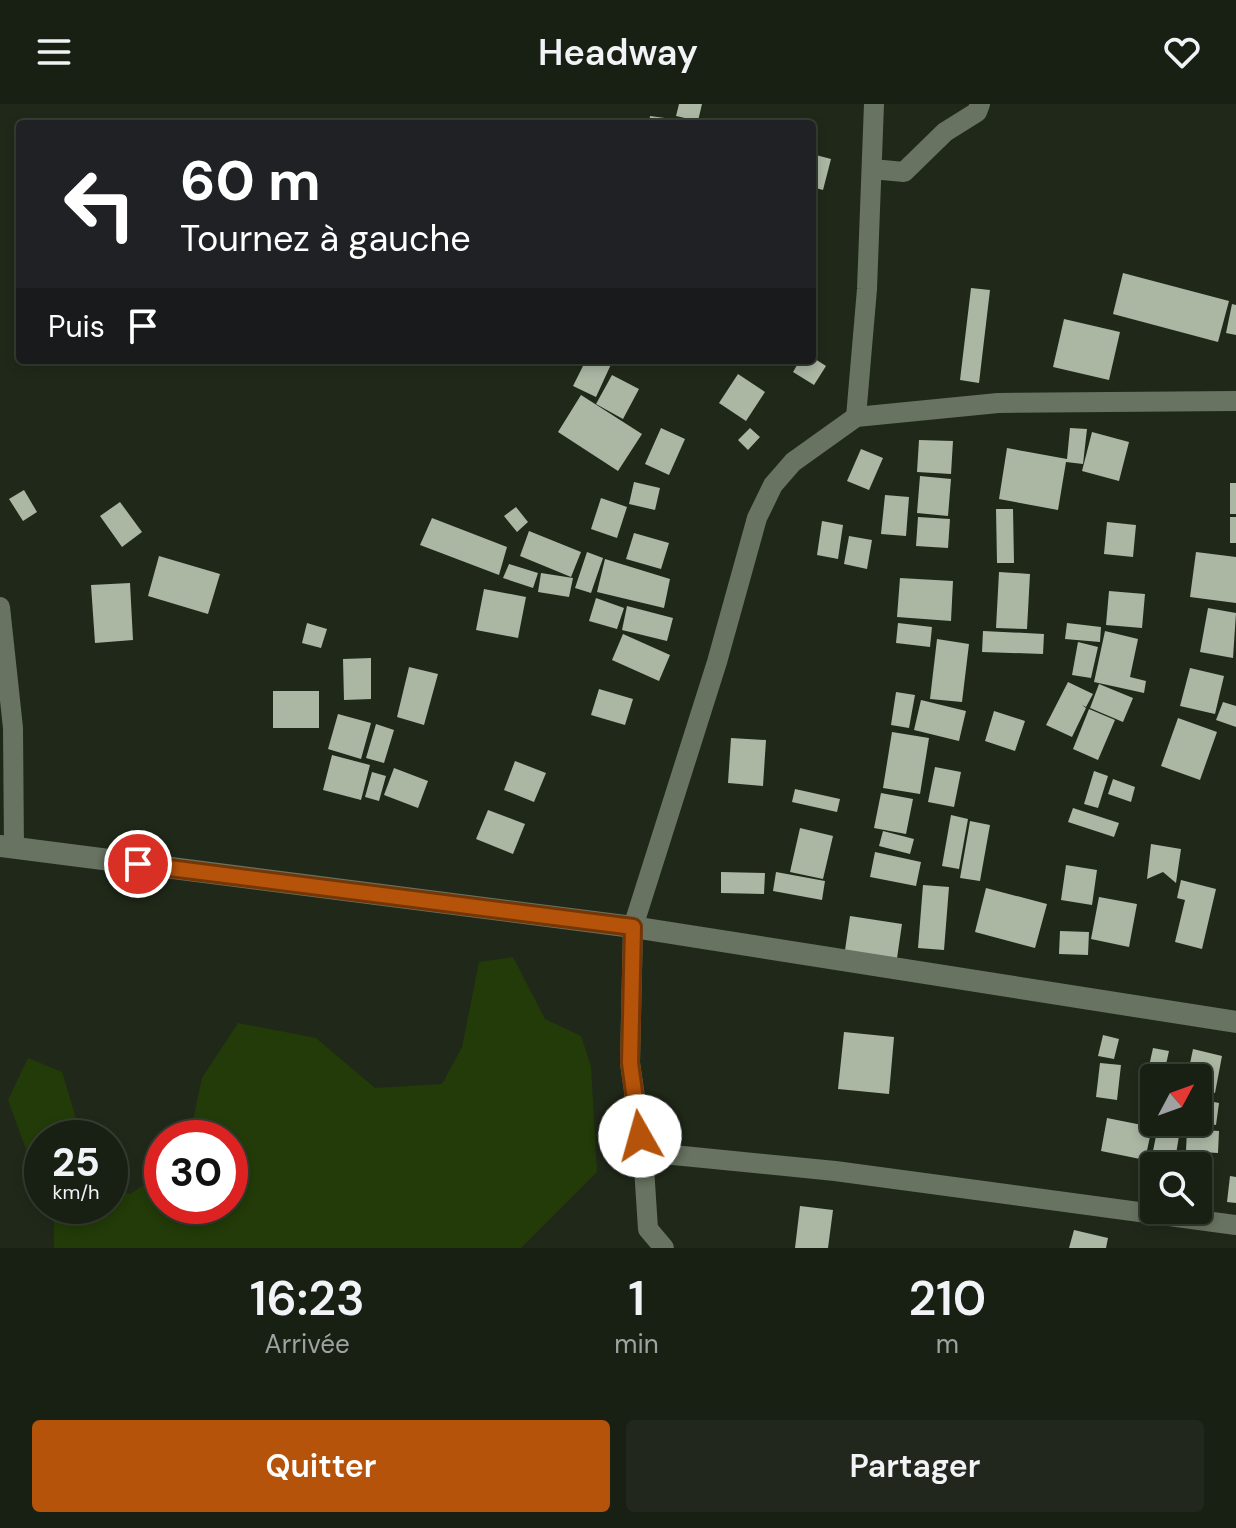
<!DOCTYPE html>
<html lang="fr">
<meta charset="utf-8">
<style>
body{margin:0;font-family:"DM Sans",sans-serif;background:#21271c;color:#f1f3f6;height:100vh;display:flex;flex-direction:column;font-size:30px;white-space:nowrap}
*{box-sizing:border-box;margin:0}
p{font-size:26px;color:#9fa2a0}
.icon{flex:none;width:44px;height:44px;fill:none;stroke:currentColor;stroke-width:2;stroke-linecap:round;stroke-linejoin:round}
.map{position:relative;height:1144px;overflow:hidden}
.sheet{display:flex;flex-direction:column;background:#181f13;flex:1}
.sheet>*{flex:none}
.banner{position:absolute;left:16px;top:16px;width:800px;height:244px;border-radius:8px;box-shadow:0 4px 12px #0003,0 0 0 2px #363d33;background:#202124;color:#fff;overflow:hidden}
.needle{width:52px;rotate:49deg}
.tools{position:absolute;left:1140px;top:960px;display:grid;gap:16px}
.tools a{display:grid;place-items:center;width:72px;height:72px;border-radius:8px;background:#181f13;box-shadow:0 4px 12px #0003,0 0 0 2px #363d33;font-size:40px}
.speed{position:absolute;left:24px;top:1016px;display:flex;gap:16px;font-size:40px;font-weight:700;text-align:center}
.speed>*{display:grid;place-content:center;width:104px;height:104px;border-radius:50%;background:#181f13;box-shadow:0 4px 12px #0003,0 0 0 2px #363d33;line-height:1}
.speed small{font-size:20px;font-weight:400}
.speed .limit{border:12px solid #d22;background:#fff;color:#111}
.pin{position:absolute;display:grid;place-items:center;width:68px;height:68px;color:#fff;margin:-34px;border:4px solid #fff;border-radius:50%;box-shadow:0 2px 8px #0007}
.me{position:absolute;width:88px;margin:-44px;rotate:353deg;stroke-linejoin:round;filter:drop-shadow(0 0 6px #0008)}
.turn{display:flex;align-items:center;gap:28px;height:168px;padding:0 32px;font-size:36px}
.turn .icon{width:104px;height:104px;stroke-width:2.5}
.turn b{display:block;font-size:56px;line-height:68px}
.then{display:flex;align-items:center;height:76px;padding:0 32px;background:#0003;gap:16px;font-size:30px}
.eta{display:flex;justify-content:space-evenly;align-items:center;height:136px;text-align:center}
.eta b{font-size:48px;font-weight:600;line-height:56px}
.cta{display:flex;gap:16px;margin-top:auto;padding:16px 32px}
.cta a{flex:1;height:92px;border-radius:8px;background:#b45309;color:#fff;font-size:32px;font-weight:600;line-height:92px;text-align:center}
.cta a+a{background:#21271c;color:#f1f3f6}
header{display:flex;justify-content:space-between;align-items:center;height:104px;padding:0 32px;background:#181f13;font-size:36px;font-weight:600}
.map>svg:first-child{display:block}
.green{fill:#223b08}
.building{fill:#abb6a3}
.lines{fill:none;stroke-linecap:round;stroke-linejoin:round}
.minor{stroke:#687361;stroke-width:20}
.secondary{stroke:#687361;stroke-width:22}
.route-casing{stroke:#753606;stroke-width:20}
.route{stroke:#b45309;stroke-width:14}
</style>
<header><svg class="icon" aria-label="menu" viewBox="0 0 24 24"><path d="M4 6h16M4 12h16M4 18h16"/></svg>Headway<svg class="icon" aria-label="heart" viewBox="0 0 24 24"><path d="M12 20l-8-8c-3-5 5-10 8-4 3-6 11-1 8 4z"/></svg></header>
<div class="map">
<svg width="1236" height="1144" viewBox="0 0 1236 1144">
<rect width="100%" height="100%" fill="#202919"/>
<!-- green -->
<path class="green" d="M513,853l32,62 36,17 10,30 6,106 -76,76h-467v-27l-6,-15h62v-20l20,8 32,-21v33h68v-68h-41l13,-60 36,-55 78,15 59,50 67,-4 20,-37 17,-85z
M28,954l34,14 20,66h-40v55l-34,-93z"/>
<!-- building -->
<path class="building" d="M679,0h23l-4,17 -22,-5z
M650,12l37,5 -1,3h-37z
M812,50l19,5 -8,31 -11,-3z
M1123,169l106,28 -11,41 -105,-28z
M971,184l19,2 -11,93 -19,-3z
M1232,200l4,1v30l-10,-2z
M1064,215l56,13 -11,48 -56,-13z
M812,253l14,9 -12,19 -21,-13 7,-12h12z
M586,256h27l-17,37 -23,-11z
M738,270l27,18 -19,29 -27,-18z
M612,271l27,14 -16,30 -27,-15z
M581,291l61,39 -24,37 -60,-39z
M661,324l24,11 -16,36 -24,-11z
M750,324l10,9 -12,13 -10,-10z
M1070,324l17,1 -4,35 -17,-2 -8,48 -59,-11 8,-51 60,11z
M1092,328l37,10 -10,39 -37,-10z
M919,336l34,1 -2,33 -34,-2z
M861,345l22,9 -14,32 -22,-9z
M920,372l31,3 -3,37 -31,-3z
M634,378l26,6 -5,22 -26,-6z
M1230,379h6v31h-6z
M24,386l13,22 -14,9 -14,-22z
M885,391l24,2 -3,39 -25,-2z
M601,394l26,9 -10,31 -26,-9z
M120,398l22,30 -20,15 -22,-31z
M516,403l12,15 -11,10 -13,-16z
M996,405h17l1,54h-17z
M918,413l32,2 -2,29 -32,-2z
M1230,413h6v26h-6z
M432,414l75,29 -8,28 -79,-30z
M822,417l21,4 -5,34 -21,-4z
M1107,418l29,3 -3,32 -29,-3z
M529,427l52,21 -10,25 -51,-21z
M634,429l35,10 -8,26 -35,-10z
M849,432l23,4 -5,29 -23,-5z
M587,448l16,6 -12,35 -16,-5z
M1196,448l40,5v46l-46,-6z
M159,452l61,18 -12,40 -60,-18z
M605,455l65,20 -6,29 -67,-16z
M509,460l29,9 -5,15 -30,-10z
M999,468l31,2 -3,55 -31,-1z
M541,469l32,5 -4,19 -31,-5z
M900,474l53,3 -2,40 -54,-4z
M130,479l3,57 -38,3 -4,-58z
M484,485l42,8 -8,41 -42,-8z
M1109,487l36,3 -3,34 -36,-3z
M596,494l28,10 -7,21 -28,-8z
M627,502l46,12 -6,23 -45,-11z
M1208,504l28,5 -3,45 -33,-6z
M307,519l20,6 -6,19 -19,-5z
M898,519l34,4 -2,20 -34,-4z
M1067,519l34,4 -1,15 -35,-3z
M983,527l61,3 -1,20 -61,-2z
M1105,527l33,8 -8,38 16,4 -2,12 -50,-11z
M623,530l47,21 -11,26 -47,-21z
M937,535l32,5 -7,58 -32,-3z
M1078,538l20,5 -7,31 -19,-3z
M371,554v41l-27,1 -1,-41z
M409,563l29,7 -14,51 -27,-8z
M1190,564l34,8 -9,38 -35,-8z
M1068,578l25,12 -7,13 -4,-2 4,3 -14,29 -26,-12z
M1099,580l34,14 -10,24 -33,-14z
M599,585l34,10 -8,26 -34,-10z
M273,587h46v37h-46z
M896,588l19,3 -6,33 -18,-3z
M921,596l45,11 -7,30 -45,-11z
M1223,598l13,4v21l-20,-7z
M1089,605l26,11 -17,40 -25,-11z
M994,607l31,10 -10,30 -30,-10z
M338,610l33,9 -10,36 -33,-10z
M1178,614l39,14 -17,48 -39,-14z
M376,620l18,6 -10,33 -18,-5z
M892,628l37,6 -9,56 -37,-6z
M731,634l35,2 -3,46 -35,-3z
M332,651l38,10 -9,35 -38,-10z
M515,657l31,12 -12,29 -30,-12z
M935,663l26,5 -7,35 -26,-5z
M394,664l34,13 -10,27 -34,-13z
M1094,667l14,5 -10,32 -14,-4z
M372,668l14,4 -7,25 -14,-4z
M1113,675l22,8 -4,15 -23,-8z
M795,685l45,10 -3,13 -45,-10z
M881,689l32,6 -7,35 -32,-6z
M1073,704l46,15 -5,14 -46,-15z
M488,706l37,14 -12,30 -37,-15z
M951,711l17,4 -9,50 -17,-3z
M970,717l20,4 -10,56 -20,-3z
M800,724l33,8 -10,43 -33,-7z
M883,727l31,8 -4,15 -31,-8z
M1151,740l30,5 -5,34 -13,-11 -16,7z
M875,748l46,10 -5,24 -46,-9z
M1066,761l31,5 -5,35 -31,-5z
M721,768l44,1 -1,21 -43,-1z
M776,768l49,9 -3,19 -49,-9z
M1181,776l35,9 -14,60 -27,-7 10,-42 -8,-2z
M923,781l26,2 -5,63 -26,-2z
M986,784l61,16 -12,44 -60,-16z
M1099,793l38,7 -8,43 -38,-8z
M850,812l52,8 -6,41 -52,-8z
M1060,827l29,1 -1,23 -29,-1z
M844,928l50,5 -5,57 -51,-5z
M1103,931l16,4 -5,20 -16,-3z
M1153,944l16,3 -6,27h-9v4l-8,-2z
M1193,945l29,7 -7,37 -17,-4v-11h-11z
M1100,959l21,2 -4,35 -21,-3z
M1198,995l21,4 -3,22 -18,-3z
M1107,1014l45,9 -7,33 -44,-9z
M1158,1022l22,4 -6,36h-20v11l-6,-1z
M1187,1025l32,2 -1,22 -32,-2z
M1230,1072l6,1v26l-9,-1z
M800,1102l33,4 -5,38h-33z
M1074,1126l34,8 -2,10h-37z"/>
<g class="lines">
<!-- minor -->
<path class="minor" d="M872,65l32,3 41,-40 32,-20 3,-8
M1236,297l-238,2 -142,14 -63,45 -20,23 -16,33 -40,144 -84,265 -3,136 13,89 192,19 401,54
M856,313l11,-128 7,-185
M0,503l13,121 1,120
M643,1048l5,77 16,19"/>
<!-- secondary -->
<path class="secondary" d="M0,742l633,81 603,95"/>
</g>
<g class="lines">
<!-- route casing -->
<g class="route-casing">
<path id="route" d="M138,760l495,63 -3,136 10,73"/>
</g>
<!-- route -->
<use href="#route" class="route"/>
</g>
</svg>
<div class="tools">
<a><svg class="needle" viewBox="-14 -14 28 28"><path d="M0-13l5 13h-10z" fill="#e53935"/><path d="M0 13l5-13h-10z" fill="#9fa2a0"/></svg></a>
<a><svg class="icon" aria-label="search" viewBox="0 0 24 24"><circle cx="10" cy="10" r="6"/><path d="M15 15l6 6"/></svg></a>
</div>
<div class="speed"><div>25<small>km/h</small></div><div class="limit">30</div></div>
<div class="pin" style="left:138px;top:760px;background:#d93025"><svg class="icon" aria-label="arrive" viewBox="0 0 24 24"><path d="M6 21V4h12l-3 4 3 4H6"/></svg></div>
<svg class="me" style="left:640px;top:1032px" viewBox="-20 -20 40 40"><circle r="19" fill="#fff"/><path d="M0-13L10 11 0 6-10 11z" fill="#b45309"/></svg>
<div class="banner">
<div class="turn"><svg class="icon" aria-label="left" viewBox="0 0 24 24"><path d="M17 20v-9H6M10 6l-5 5 5 5"/></svg><div><b>60 m</b>Tournez à gauche</div></div>
<div class="then">Puis<svg class="icon" aria-label="arrive" viewBox="0 0 24 24"><path d="M6 21V4h12l-3 4 3 4H6"/></svg></div>
</div>
</div>
<section class="sheet">
<div class="eta">
<div><b>16:23</b><p>Arrivée</p></div>
<div><b>1</b><p>min</p></div>
<div><b>210</b><p>m</p></div>
</div>
<div class="cta"><a>Quitter</a><a>Partager</a></div>
</section>
